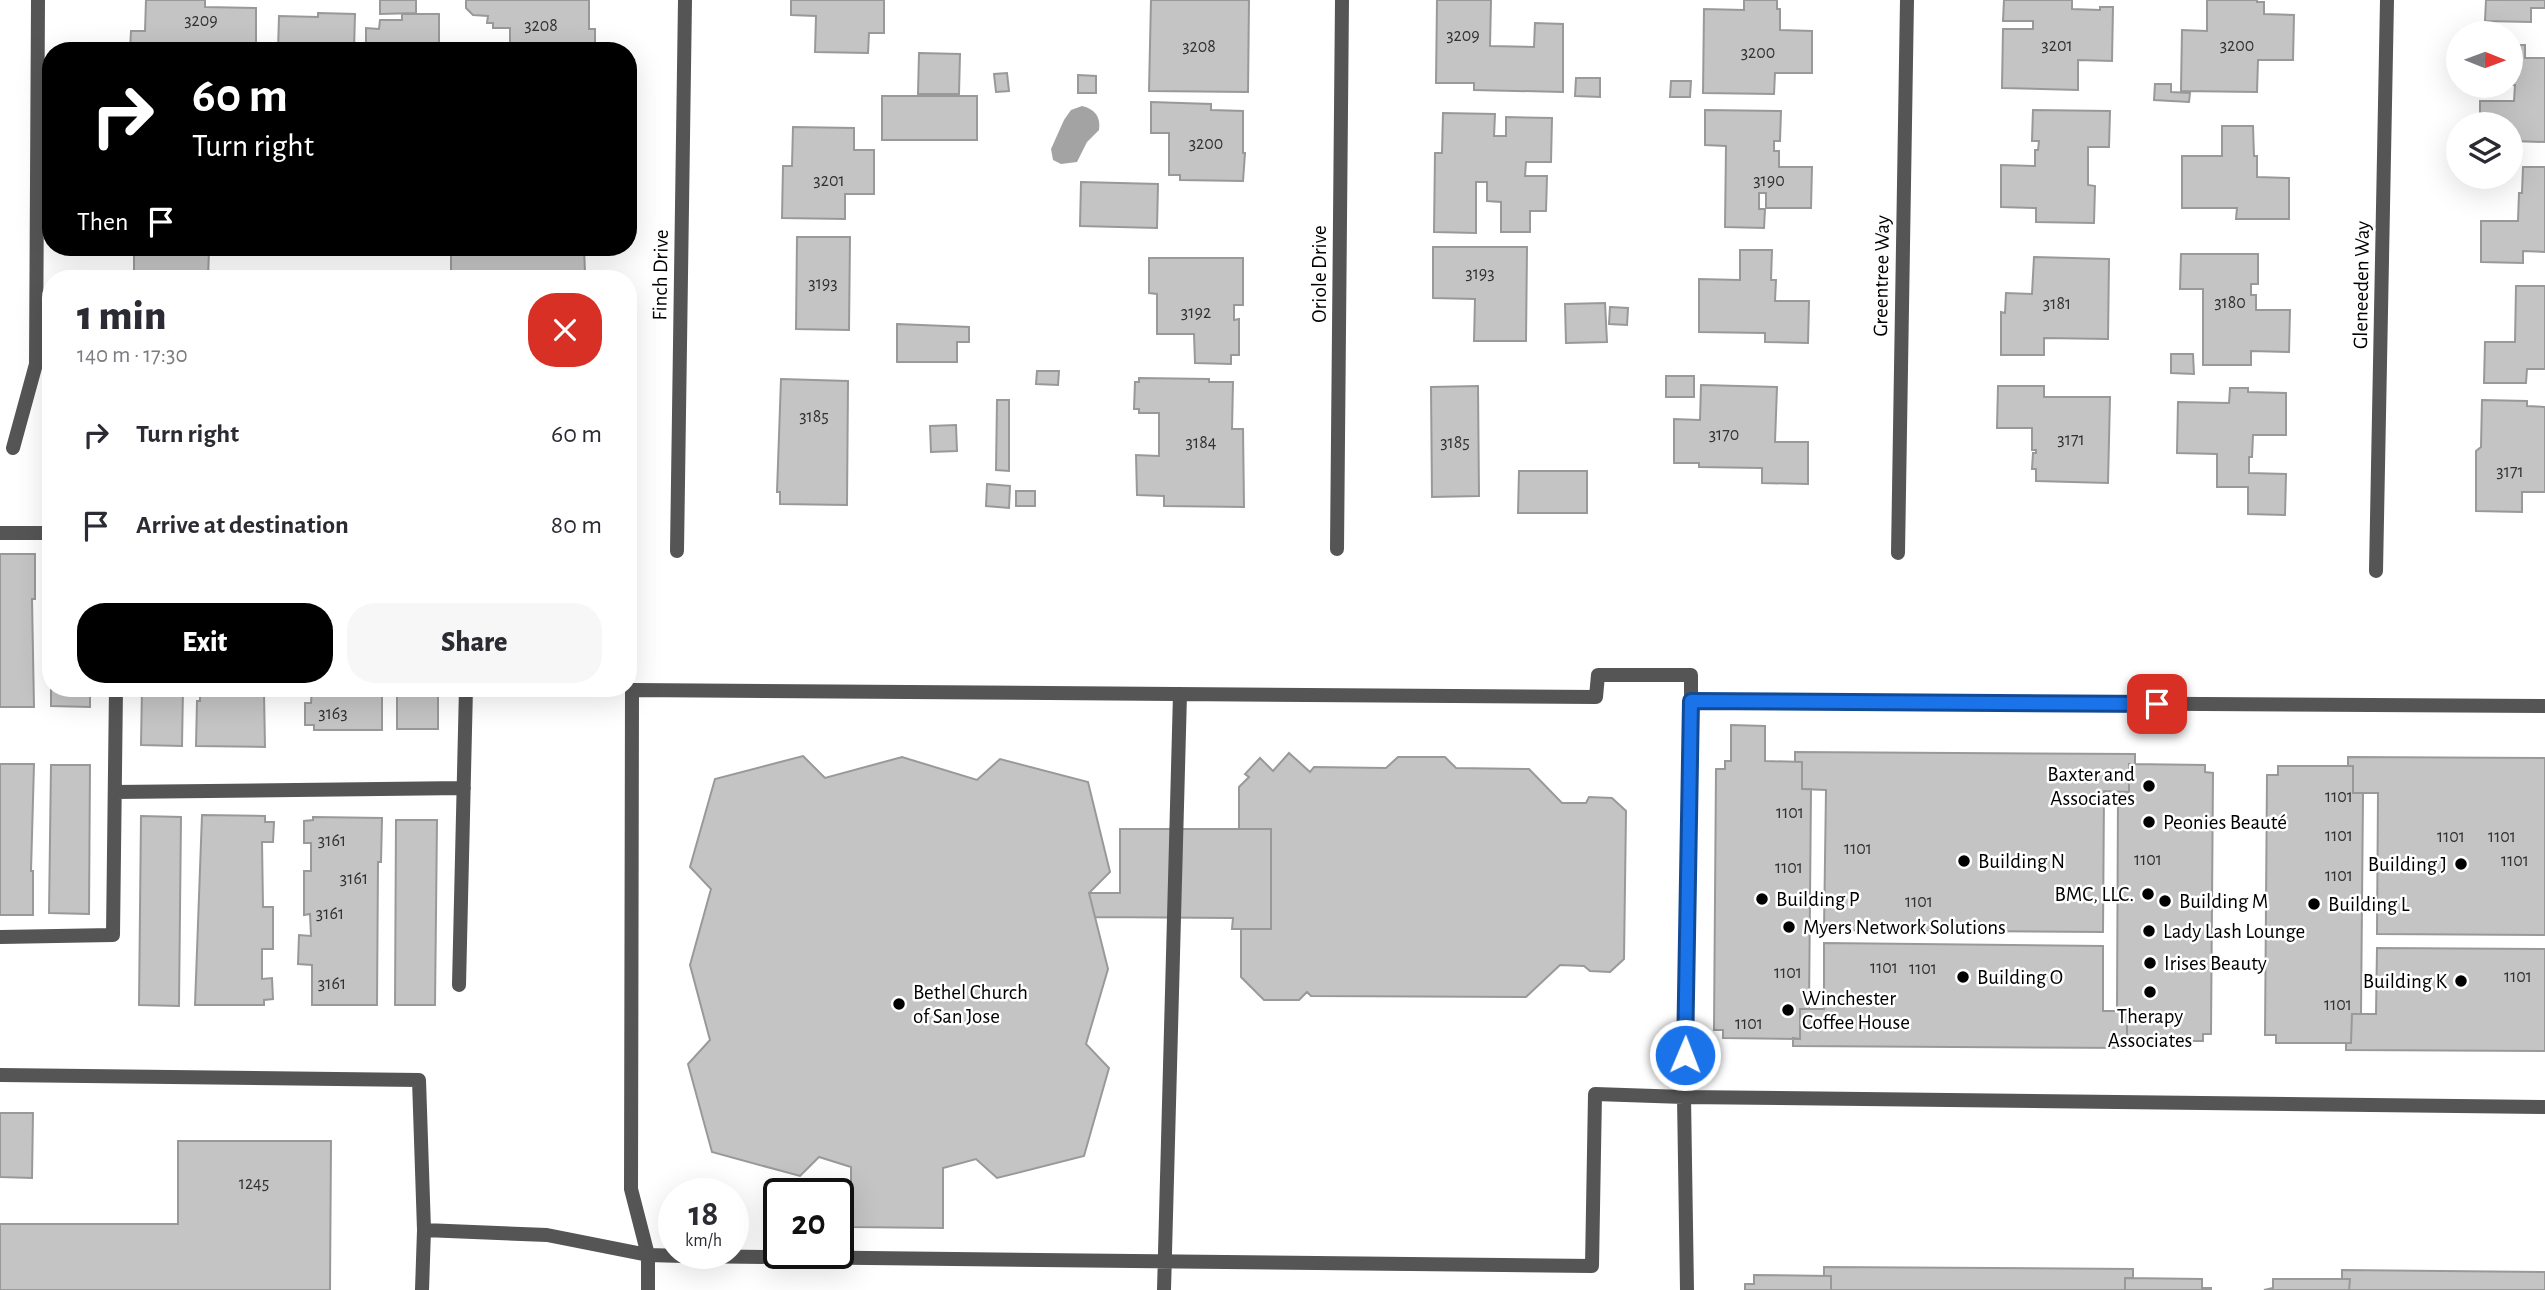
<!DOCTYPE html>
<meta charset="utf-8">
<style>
body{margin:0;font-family:"Alegreya Sans",sans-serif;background:#f7f7f7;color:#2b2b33;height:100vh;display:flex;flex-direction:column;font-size:26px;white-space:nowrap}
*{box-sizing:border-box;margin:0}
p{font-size:23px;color:#7c7c81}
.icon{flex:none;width:38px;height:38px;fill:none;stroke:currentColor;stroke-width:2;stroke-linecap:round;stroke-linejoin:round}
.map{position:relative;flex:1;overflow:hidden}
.side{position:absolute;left:42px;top:270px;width:595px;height:427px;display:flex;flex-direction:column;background:#fff;border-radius:28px;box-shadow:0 7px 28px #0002}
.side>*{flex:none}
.guide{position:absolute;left:42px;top:42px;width:595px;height:214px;border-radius:28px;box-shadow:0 7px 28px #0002;background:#000;color:#fff;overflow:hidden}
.needle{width:46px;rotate:91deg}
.fabs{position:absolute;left:2446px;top:21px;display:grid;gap:14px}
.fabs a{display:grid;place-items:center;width:77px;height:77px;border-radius:50%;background:#fff;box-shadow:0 7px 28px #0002;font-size:35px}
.speed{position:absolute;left:658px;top:1178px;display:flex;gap:14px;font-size:35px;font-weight:700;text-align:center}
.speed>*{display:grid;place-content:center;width:91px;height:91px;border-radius:50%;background:#fff;box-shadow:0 7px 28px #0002;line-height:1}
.speed small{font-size:18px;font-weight:400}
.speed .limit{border:4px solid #111;border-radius:10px;background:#fff;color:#111}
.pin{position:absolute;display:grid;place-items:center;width:60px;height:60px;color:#fff;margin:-30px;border-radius:14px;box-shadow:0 4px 10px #0006}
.me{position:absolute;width:77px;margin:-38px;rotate:1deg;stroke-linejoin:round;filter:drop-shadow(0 0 5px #0008)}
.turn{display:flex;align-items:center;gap:24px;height:147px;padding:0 35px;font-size:32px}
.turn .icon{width:91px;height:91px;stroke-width:2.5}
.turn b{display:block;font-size:49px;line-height:60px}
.then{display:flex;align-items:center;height:66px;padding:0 35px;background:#0003;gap:14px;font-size:26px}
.round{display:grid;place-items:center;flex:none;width:74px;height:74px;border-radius:28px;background:#f7f7f7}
.headline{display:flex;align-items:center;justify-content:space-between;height:119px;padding:0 35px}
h1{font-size:42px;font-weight:800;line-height:52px}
.cta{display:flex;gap:14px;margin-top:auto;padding:14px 35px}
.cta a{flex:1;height:80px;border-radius:28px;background:#000;color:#fff;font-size:28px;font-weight:800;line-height:80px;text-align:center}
.cta a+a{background:#f7f7f7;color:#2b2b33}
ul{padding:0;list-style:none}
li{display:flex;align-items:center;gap:21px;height:91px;padding:0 35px}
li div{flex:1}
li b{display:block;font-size:26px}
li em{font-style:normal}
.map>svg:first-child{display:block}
.water{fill:#a3a3a3}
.building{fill:#c4c4c4;stroke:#999;stroke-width:2}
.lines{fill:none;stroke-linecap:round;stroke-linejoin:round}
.service{stroke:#555;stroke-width:14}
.minor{stroke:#555;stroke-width:14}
.route-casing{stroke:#114b97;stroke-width:18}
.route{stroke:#1a73e8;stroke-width:12}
.poi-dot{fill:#000;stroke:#fff;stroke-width:2.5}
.labels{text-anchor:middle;stroke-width:5;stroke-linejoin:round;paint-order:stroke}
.number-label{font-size:18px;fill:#313131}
.street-label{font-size:21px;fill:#000;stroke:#fff}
.poi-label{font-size:21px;fill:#000;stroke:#fff;text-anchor:start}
</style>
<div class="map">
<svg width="2545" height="1290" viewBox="0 0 2545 1290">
<rect width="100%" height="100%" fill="#fff"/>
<!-- water -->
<path class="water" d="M1082,106c13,3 19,11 17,24l-12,12 -10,20 -16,2 -8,-4 -2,-11 13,-29 7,-10z"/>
<!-- building -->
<path class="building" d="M146,0h59v7l51,1v43h-126l1,-20h14z
M380,0h36v13l-36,1z
M466,0h123v29h6v22h-79v-5h-6v-18h-17v-5h-6l1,-7 -15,-1 -7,-7z
M791,0h93v33h-15l-1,20 -53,-1 1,-36 -25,-1z
M1151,0h98l-1,92 -99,-1z
M1437,0h54l-1,46 44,1 1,-24 28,1v68l-89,-2v-7h-38z
M1744,0h33v9h3v21l32,1v42h-37l-1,21 -71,-1 1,-84 40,1z
M2004,0h68v9l28,1v-3h13l-1,54 -34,-1v30l-76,-2 1,-59h30v-8h-30z
M2207,0h50v2h7v12l30,1 -1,45h-35l-1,32 -76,-1 1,-61 25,1z
M2486,0h59v8h-14v14l-46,-1z
M318,13l37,1 -1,37h-76l1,-35 39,1z
M402,14h37v37h-73v-23l13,1 1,-9h22z
M2511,45h14v13h20v84l-34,-1v-17h-31v-23h34l1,-16h-4z
M919,53l41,1 -1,40h-41z
M1007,73l2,18 -13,1 -2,-18z
M1078,75l18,1v17h-18z
M1576,78h24v19l-25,-1z
M1671,81h20l-1,16h-20z
M2155,84h16v8l19,1 -1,9 -35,-2z
M882,96h95v44h-95z
M1151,102l60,2v6l32,1v42h2l-2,28 -63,-1v-5h-11v-42h-18z
M1705,110l76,1 -1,30h-6v10h5v16h33l-1,41h-45v-15h-7v16h6l-1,19 -39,-1 1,-81 -21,-1z
M2033,110l77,1 -1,36h-21v38l7,1 -1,37 -58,-1v-14l-35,-1v-42l34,1v-16h3l1,-9h-7z
M1443,113l52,1 -1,22h12v-19l46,1 -1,44h-25l-1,14h22l-1,35h-16v21h-29v-30l-14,-1v-19h-11v51l-42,-1 1,-79h7z
M2222,126h31l1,30h3v21l32,1v41h-53l1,-11h-55v-52h40z
M793,127l61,1v22h20v44h-29v25l-63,-1 1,-52h9z
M2523,167h22v85l-22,-1v12l-42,-1v-41h37l1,-28h3z
M1081,182l77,2 -1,44 -77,-2z
M797,237h53l-1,93 -53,-1z
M451,247h133l1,26h-20v5h-90v-4h-24z
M1433,247h94l-1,94h-52l1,-42 -42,-1z
M134,249l75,1 -1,28h-74z
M1740,250h32l-1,30h5l-1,21h34l-1,42 -43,-1v-9l-66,-1v-53l41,1z
M2181,254h77v30h-7v11h5v15h34l-1,42 -38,-1v14h-48v-76h-23z
M2034,257l75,2 -1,80 -64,-1v17h-43v-43l4,1 1,-20 26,1z
M1149,258h94v47h-9v15l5,-1v36h-8v9l-36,-1 -1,-29h-37v-40l-8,-1z
M2516,286h29v83h-18l-1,14h-42l1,-41h30z
M1605,303l2,39 -41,1 -1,-39z
M1610,307l18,1 -1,17 -18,-1z
M897,324l72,3v15h-12v20h-60z
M2171,354h22l1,20 -23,-1z
M1037,371h22l-1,14 -22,-1z
M1666,376h28v21h-28z
M1139,378l70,1v3h24l-1,47h11l1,78 -80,-1v-10l-27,-1 -1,-40 23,1v-43h-20v-4h-5l1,-27h4z
M781,379l67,2 -1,124 -67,-1v-12h-3z
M1701,385l76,2 -2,55h33v42l-46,-1v-15l-63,-1v-4h-25v-44l26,1z
M1478,386l1,110 -47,1 -1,-110z
M1998,386h46v11h66l-2,86 -72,-2v-12h-4l1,-16h3v-3h-4v-22h-35z
M2230,388h18v4l38,1v42h-33l-1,22h-3v16l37,1 -1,41 -37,-1v-27h-31v-33l-40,-1 1,-51 51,1z
M997,400h12v71l-13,-1z
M2482,400l45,1v5l18,1v85h-23v20l-46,-1v-60l5,-4z
M956,425l1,26 -26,1 -1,-26z
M1519,471h68v42h-69z
M987,484l23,2 -1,22 -23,-2z
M1016,491h19v15h-19z
M0,554h35v45h-3l2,108h-34z
M51,688h39v19l-39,-1z
M142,688h41l-1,58 -41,-1z
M200,688h68v5h-4l1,54 -69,-1 1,-45h3z
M312,688h70v42h-68v-5h-9v-22h6z
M397,688h41v41h-41z
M1731,725l34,1v35l37,1v27h9l-2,220h-9v30l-77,-1v-8h-9l2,-261h9v-8h6z
M1795,752l340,2v10h-6v28l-25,-1 -1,141 -279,-2 2,-140 -24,-1v-27h-7z
M1289,753l21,19 4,-5 72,1 12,-11h47l11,11 73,1 33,34h24l3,-6 23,1 14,13 -2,148 -14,13 -20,-1 -6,-5 -24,-1 -34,32 -215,-1 -4,-4 -8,8h-35l-23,-23v-48h30v-100h-32v-42l10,-10 -4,-3 15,-16 13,13z
M803,756l22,22 77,-21 75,23 23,-21 88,23 22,90 -21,21 19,76 -22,75 23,24 -25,88 -87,22 -21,-19 -33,9v60l-92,-1v-60l-32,-10 -19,19 -88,-24 -24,-88 22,-24 -20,-75 21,-76 -21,-22 25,-88z
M2348,757l197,1v177l-168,-1 1,-141h-25v-27h-5z
M0,764h34l-3,107h2v44h-33z
M2129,764l76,1v7l8,1 -2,261h-8v7h-76v-30h-10l1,-219h11z
M51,765h39l-1,149 -40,-1z
M2278,766h75v27h10l-2,221h-9l-1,29h-75v-8h-11l2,-260h11z
M202,815l63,1v6h9l-1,20h-11l1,65h10v42h-11v30l10,-1 1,21 -9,1v5h-69z
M141,816l40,1 -2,189 -40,-1z
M313,817l69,1 -1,44h-3l-1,143h-65v-40l-14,-1 1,-29 12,1 -1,-22 -6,1v-44h7v-28h-7v-22l9,-1z
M396,820h41l-2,185h-40z
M1120,829h151v100h-39l1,-11 -138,-1 -6,-24h31z
M1824,943l279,3v65h24v30h6v7l-340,-2v-8l7,1v-30h24z
M2377,948l168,1v102l-199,-1v-7h5l1,-29h24z
M0,1113h33l-1,65 -32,-1z
M178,1141h153l-1,149h-330v-66h178z
M1824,1267l309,2v9h-8v12h-294v-14h-7z
M2342,1270l203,2v18h-196l1,-11h-8z
M1754,1275l77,1v14h-86v-6h9z
M2125,1278l77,1v9h9v2h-86z
M2273,1279h77l-1,11h-85l9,-2z"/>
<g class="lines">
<!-- service -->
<path class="service" d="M0,533h51
M115,792l349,-4
M0,937l113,-2 3,-247
M459,985l7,-297
M0,1075l419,5 5,150 -2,60
M424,1230l123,5 101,20 36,1 908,10 3,-172 89,3 861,10
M648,1290v-35l-17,-66 1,-499 964,7 2,-22h93v26l854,5
M1164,1290l16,-596
M1687,1290l-3,-193 7,-396"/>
<!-- minor -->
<path class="minor" d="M13,448l23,-84 2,-364
M1337,549l5,-549
M677,551l8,-551
M1898,553l9,-553
M2376,571l11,-571"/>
</g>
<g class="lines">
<!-- route casing -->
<g class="route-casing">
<path id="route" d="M1685,1055l6,-354 466,3"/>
</g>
<!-- route -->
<use href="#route" class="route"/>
</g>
<!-- markers -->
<g class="poi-dot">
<circle cx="2149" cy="786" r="7"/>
<circle cx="2149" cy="822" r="7"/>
<circle cx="1964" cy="861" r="7"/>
<circle cx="2461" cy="864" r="7"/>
<circle cx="2148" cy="894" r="7"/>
<circle cx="1762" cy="899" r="7"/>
<circle cx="2165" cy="901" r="7"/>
<circle cx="2314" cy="904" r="7"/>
<circle cx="1789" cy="927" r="7"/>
<circle cx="2149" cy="931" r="7"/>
<circle cx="2150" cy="963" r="7"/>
<circle cx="1963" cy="977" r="7"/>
<circle cx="2461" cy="981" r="7"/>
<circle cx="2150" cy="992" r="7"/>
<circle cx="899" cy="1004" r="7"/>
<circle cx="1788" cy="1010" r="7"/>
</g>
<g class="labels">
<!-- number labels -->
<g class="number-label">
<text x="201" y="26">3209</text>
<text x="541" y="31">3208</text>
<text x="1463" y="41">3209</text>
<text x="2057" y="51">3201</text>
<text x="2237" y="51">3200</text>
<text x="1199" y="52">3208</text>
<text x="1758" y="58">3200</text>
<text x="1206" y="149">3200</text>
<text x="829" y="186">3201</text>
<text x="1769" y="186">3190</text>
<text x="1480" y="279">3193</text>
<text x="823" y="289">3193</text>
<text x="2230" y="308">3180</text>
<text x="2057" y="309">3181</text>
<text x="1196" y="318">3192</text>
<text x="814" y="422">3185</text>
<text x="1724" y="440">3170</text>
<text x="2071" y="445">3171</text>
<text x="1201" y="448">3184</text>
<text x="1455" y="448">3185</text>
<text x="2510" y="477">3171</text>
<text x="333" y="719">3163</text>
<text x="2339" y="802">1101</text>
<text x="1790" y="818">1101</text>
<text x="2339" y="841">1101</text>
<text x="2451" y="842">1101</text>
<text x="2502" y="842">1101</text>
<text x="332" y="846">3161</text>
<text x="1858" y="854">1101</text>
<text x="2148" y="865">1101</text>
<text x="2515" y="866">1101</text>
<text x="1789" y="873">1101</text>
<text x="2339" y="881">1101</text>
<text x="354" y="884">3161</text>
<text x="1919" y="907">1101</text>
<text x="330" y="919">3161</text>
<text x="1884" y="973">1101</text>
<text x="1923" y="974">1101</text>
<text x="1788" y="978">1101</text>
<text x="2518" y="982">1101</text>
<text x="332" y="989">3161</text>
<text x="2338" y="1010">1101</text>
<text x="1749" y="1029">1101</text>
<text x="254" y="1189">1245</text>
</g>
<!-- street labels -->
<g class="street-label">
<text transform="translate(1319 274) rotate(-90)" y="7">Oriole Drive</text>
<text transform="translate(660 275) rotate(-89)" y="7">Finch Drive</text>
<text transform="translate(1881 276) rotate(-89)" y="7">Greentree Way</text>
<text transform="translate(2361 285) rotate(-89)" y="7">Gleneeden Way</text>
</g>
<!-- poi labels -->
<g class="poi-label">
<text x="2135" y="781" text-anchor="end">Baxter and<tspan x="2135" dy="24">Associates</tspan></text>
<text x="2163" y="829">Peonies Beauté</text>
<text x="1978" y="868">Building N</text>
<text x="2447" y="871" text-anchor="end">Building J</text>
<text x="2134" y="901" text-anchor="end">BMC, LLC.</text>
<text x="1776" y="906">Building P</text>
<text x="2179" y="908">Building M</text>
<text x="2328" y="911">Building L</text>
<text x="1803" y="934">Myers Network Solutions</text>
<text x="2163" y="938">Lady Lash Lounge</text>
<text x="2164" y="970">Irises Beauty</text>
<text x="1977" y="984">Building O</text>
<text x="2447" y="988" text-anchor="end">Building K</text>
<text x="913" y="999">Bethel Church<tspan x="913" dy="24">of San Jose</tspan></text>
<text x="1802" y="1005">Winchester<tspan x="1802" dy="24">Coffee House</tspan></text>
<text x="2150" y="1023" text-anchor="middle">Therapy<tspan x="2150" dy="24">Associates</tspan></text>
</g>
</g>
</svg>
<div class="fabs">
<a><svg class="needle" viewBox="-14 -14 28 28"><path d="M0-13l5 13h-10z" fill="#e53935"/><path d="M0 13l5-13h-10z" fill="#7c7c81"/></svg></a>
<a><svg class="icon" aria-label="layers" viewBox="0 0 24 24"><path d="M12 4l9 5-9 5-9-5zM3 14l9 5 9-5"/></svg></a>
</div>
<div class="speed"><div>18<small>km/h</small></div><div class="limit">20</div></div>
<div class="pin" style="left:2157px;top:704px;background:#d93025"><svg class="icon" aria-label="arrive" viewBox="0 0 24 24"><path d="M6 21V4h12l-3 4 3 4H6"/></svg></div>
<svg class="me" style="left:1685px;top:1055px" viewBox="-20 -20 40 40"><circle r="17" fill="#1a73e8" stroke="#fff" stroke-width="3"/><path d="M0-11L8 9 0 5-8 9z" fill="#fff"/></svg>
<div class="guide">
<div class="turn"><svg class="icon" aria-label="right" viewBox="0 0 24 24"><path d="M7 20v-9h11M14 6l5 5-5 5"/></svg><div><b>60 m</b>Turn right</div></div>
<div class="then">Then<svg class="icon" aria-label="arrive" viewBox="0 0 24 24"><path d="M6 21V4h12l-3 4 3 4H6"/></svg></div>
</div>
<section class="side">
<div class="headline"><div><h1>1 min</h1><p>140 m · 17:30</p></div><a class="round" style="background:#d93025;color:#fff"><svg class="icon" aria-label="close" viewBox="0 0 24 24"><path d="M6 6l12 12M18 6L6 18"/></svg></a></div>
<ul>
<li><svg class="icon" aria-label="right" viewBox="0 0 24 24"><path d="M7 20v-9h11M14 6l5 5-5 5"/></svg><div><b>Turn right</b></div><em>60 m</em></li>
<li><svg class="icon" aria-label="arrive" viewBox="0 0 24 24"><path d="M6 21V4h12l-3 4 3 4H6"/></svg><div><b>Arrive at destination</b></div><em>80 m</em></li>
</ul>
<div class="cta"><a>Exit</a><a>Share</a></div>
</section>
</div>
